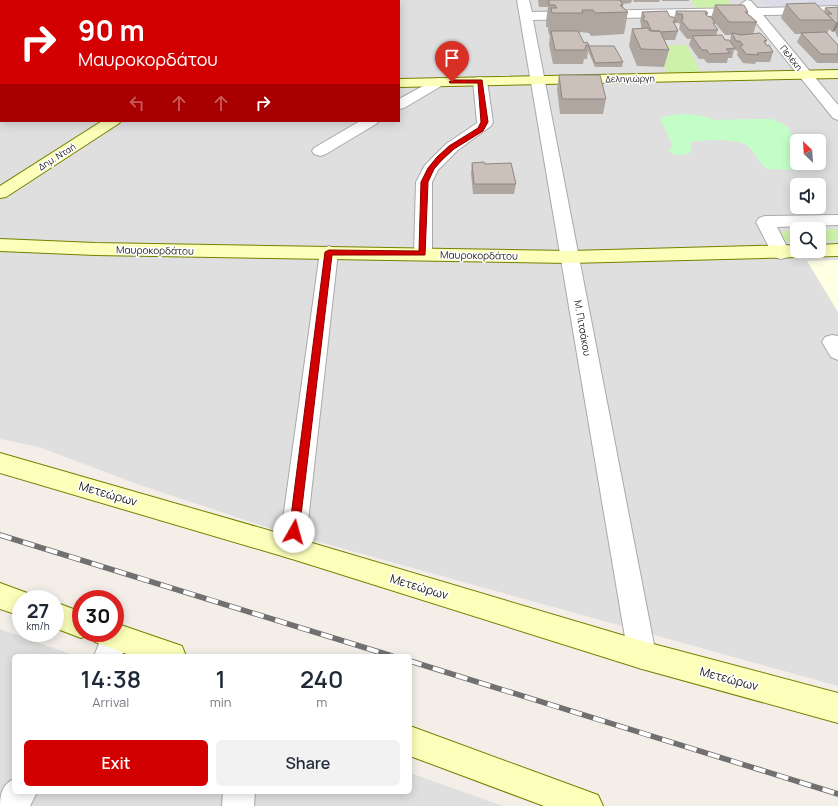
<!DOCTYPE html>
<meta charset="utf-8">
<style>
body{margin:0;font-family:Manrope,sans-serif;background:#f2f2f3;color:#1f2937;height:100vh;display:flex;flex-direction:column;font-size:15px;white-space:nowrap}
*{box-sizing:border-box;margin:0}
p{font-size:13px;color:#747a83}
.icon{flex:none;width:22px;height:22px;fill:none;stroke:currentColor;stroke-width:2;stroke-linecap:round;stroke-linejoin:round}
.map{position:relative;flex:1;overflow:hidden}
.drawer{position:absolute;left:12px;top:654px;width:400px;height:140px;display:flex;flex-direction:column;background:#fff;border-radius:6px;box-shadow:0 2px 10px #0003}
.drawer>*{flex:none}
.top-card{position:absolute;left:0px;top:0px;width:400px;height:122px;box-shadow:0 2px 10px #0003;background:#d30001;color:#fff;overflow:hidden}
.needle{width:26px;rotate:335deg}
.fabs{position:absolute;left:790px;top:134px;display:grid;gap:8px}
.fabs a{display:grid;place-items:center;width:36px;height:36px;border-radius:6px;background:#fff;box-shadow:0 2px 10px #0003;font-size:20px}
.speed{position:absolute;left:12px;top:590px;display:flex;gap:8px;font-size:20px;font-weight:700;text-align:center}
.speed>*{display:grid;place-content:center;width:52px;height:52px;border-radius:50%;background:#fff;box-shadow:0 2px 10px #0003;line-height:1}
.speed small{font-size:10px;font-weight:400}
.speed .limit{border:6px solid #d22;background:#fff;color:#111}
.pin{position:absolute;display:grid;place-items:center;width:34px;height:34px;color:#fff;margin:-41px -17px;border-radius:50% 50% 50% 0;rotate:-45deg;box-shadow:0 0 4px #0007}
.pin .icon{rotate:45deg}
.me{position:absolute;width:44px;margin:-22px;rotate:7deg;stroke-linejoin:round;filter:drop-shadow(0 0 3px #0008)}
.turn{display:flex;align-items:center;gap:14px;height:84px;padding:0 12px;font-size:18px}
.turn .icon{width:52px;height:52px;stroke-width:2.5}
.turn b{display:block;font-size:28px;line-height:34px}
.lanes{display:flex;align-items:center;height:38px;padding:0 12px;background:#0003;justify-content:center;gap:20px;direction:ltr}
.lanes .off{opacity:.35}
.eta{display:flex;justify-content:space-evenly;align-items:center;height:68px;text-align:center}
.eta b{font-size:24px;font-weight:600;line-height:28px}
.action{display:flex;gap:8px;margin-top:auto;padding:8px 12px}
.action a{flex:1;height:46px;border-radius:6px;background:#d30001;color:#fff;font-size:16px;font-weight:600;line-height:46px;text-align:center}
.action a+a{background:#f2f2f3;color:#1f2937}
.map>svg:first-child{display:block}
.residential{fill:#e0dfdf;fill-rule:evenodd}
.education{fill:#ffffe4}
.grass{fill:#cdf0aa}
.park{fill:#c3fec7}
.plaza{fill:#dcdce9}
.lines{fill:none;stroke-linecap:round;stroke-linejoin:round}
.street-casing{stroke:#a9a9a9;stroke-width:2}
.secondary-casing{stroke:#748100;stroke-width:2}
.street{fill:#fff;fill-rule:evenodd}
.secondary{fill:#fcffb9;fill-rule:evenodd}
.rail-casing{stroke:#707070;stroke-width:5.5}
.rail{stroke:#fff;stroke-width:4;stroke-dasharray:12;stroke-linecap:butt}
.wall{fill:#afa6a0;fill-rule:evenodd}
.shaded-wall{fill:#8e8782}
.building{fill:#cbc1ba;stroke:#8e8782}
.route{fill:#d30001;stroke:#890001}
.labels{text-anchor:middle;stroke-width:3;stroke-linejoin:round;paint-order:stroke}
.far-street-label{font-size:9px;fill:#222;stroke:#fff}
.street-label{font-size:10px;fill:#222;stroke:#fff}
.near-street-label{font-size:12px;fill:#222;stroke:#fff}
</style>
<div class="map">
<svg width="838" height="806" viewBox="0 0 838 806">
<rect width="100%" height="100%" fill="#f3efe8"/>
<!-- residential -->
<path class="residential" d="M0,0h838v686l-566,-157 -135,-45 -98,-37 -39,-8zM1,1h398v120h-398zM797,141h22v22h-22zM797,185h22v22h-22zM797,229h22v22h-22z
M0,629l76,27h-62v136h396v-19l93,33h-503z"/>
<!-- education -->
<path class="education" d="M838,260v52l-31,-51z"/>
<!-- grass -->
<path class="grass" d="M691,0h37l5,7 -37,1z
M687,45l14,28h-34l-13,-27z
M819,229h19v12h-19z
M797,230v12l-14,-1 -4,-8 3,-2z"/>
<!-- park -->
<path class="park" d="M684,114l19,2 11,4 38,-1h19l10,4 7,4 3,6 1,5 5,10v15h10l1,4 -9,3 -32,-1c-7,-6 -12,-15 -18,-22 -10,-10 -45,-7 -59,-5l2,10c-10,4 -16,4 -24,-2l5,-4c-5,-9 -7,-18 -13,-26l5,-4z"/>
<!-- plaza -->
<path class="plaza" d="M761,0h77v6l-71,1z"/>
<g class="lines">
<!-- street casing -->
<g class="street-casing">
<path id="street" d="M517,0h12l3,12 212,-4 -3,-4 6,-4 4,1 6,7 81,-2v8l-75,1 75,90v15l-5,-2 -83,-103 -217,5 123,635 -4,10 -10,4 -10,-4 -4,-10z
M0,40h1v8h-1z
M480,77l5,1 2,3 6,41 -2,4 -33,24 -20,20 -6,12v71l-2,4 -7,2 -7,-2 -2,-4 2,-71 9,-17 21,-21 31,-21 -4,-42 2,-3z
M438,78l5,1 2,3 -2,3 -39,23 -5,1v-10z
M360,121h19l-3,3 -50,30 -6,2 -6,-2 -2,-3 2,-3z
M838,215v10l-61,2 13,26 -2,4 -7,2 -7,-2 -18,-35 3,-4 6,-2z
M329,246l6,2 3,4 -33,296 -4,8 -9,3 -9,-3 -4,-8 41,-296 3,-4z
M832,335l6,1v24l-7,-3 -9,-15 3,-5z
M115,624l10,3 4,10 -7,19h-28l9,-23h12z
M14,779v13h23l-7,14h-30c0,-11 2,-22 14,-27z
M223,792h32l-1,14h-32z"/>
</g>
<!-- secondary casing -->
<g class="secondary-casing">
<path id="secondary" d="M838,70v8l-439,9v-8z
M102,121h19l-3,3 -112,73 -6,1v-12z
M0,239l95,4 475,8 227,-6v6h22v-6l19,-1v12l-268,7 -475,-8 -95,-4z
M0,453l292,84 350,104 196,52v30l-196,-54 -350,-110 -292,-86z
M0,583l30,11 3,5h-12v17l-21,-7z
M55,602l26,10v21h10v1l-10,4 -26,-10z
M115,623l67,23 4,10h-54l-37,-14 -4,-9h24z
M410,726l188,69 5,11h-59l-134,-50z"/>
</g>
<!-- street -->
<use href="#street" class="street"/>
<!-- secondary -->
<use href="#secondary" class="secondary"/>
<!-- rail casing -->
<g class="rail-casing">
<path id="rail" d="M0,535l392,121
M410,661l428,133"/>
</g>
<!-- rail -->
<use href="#rail" class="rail"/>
</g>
<!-- wall -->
<path class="wall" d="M538,0h94l-1,3 -9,1 1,1v2l5,5 -4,22 -33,2 -2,-3 -9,-1 -1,2 5,9 5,2v1l34,16 -1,5h-27l-7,-16 -1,8h-3l-1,5h-30l-4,-19 1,-10h-1l-1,-5v-3h-2v-6l2,-14h-9z
M633,0h27l-1,2h-25z
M662,0h27v1h-27z
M786,4l38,8 1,-4 13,-1v30h-1l-2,-6 -3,1 -3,-3 -2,5 11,11v18h-21l-20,-21 4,-8h-6l-14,-16z
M715,5l33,7v2l9,8 -4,12 14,6 -2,4 8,8 -3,10h-14l-1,2 -12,-1 -6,-8 1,-3 -2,-2h-2l-2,8h-4l-1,5h-20l-3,-4h-5l-10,-14 2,-6h-4l-8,-10 1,-4 -1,-2h-4v2l3,6 -3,9h-11l5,10 -5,17 -27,-1 -8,-20 3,-17 9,-1v-4l-1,-3 2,-9 32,6 2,-7 32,2 -1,3 4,2zM714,22l11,13h6l-1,6 -5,-1 -9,-5 2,-5 -4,-5 1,-2z
M559,75l47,24 -3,15h-43l-3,-25z
M472,163l13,1 31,20 -2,10h-41l-2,-21z"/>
<!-- shaded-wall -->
<path class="shaded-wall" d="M838,22v3l-3,6 -3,1 4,-9z"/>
<!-- building -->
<path class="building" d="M549,0h71l3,5h-3l8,7 -33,1 -2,-3h-11l1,3h-31l-1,-5h6l-2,-3h-6z
M815,3l18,17h-33l-14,-16z
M715,5h29l4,7h-3l12,10h-28z
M838,7v15l-2,1 -9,-9h5l-7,-6z
M667,11l3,6h3l3,4h-3l5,10 -18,1v-1h-7l-2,-1 -4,-9h-3l-1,-3 2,-1 -3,-5z
M676,11h30l2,2h-3l2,3 4,1 4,6h-2l5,7h-29l-8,-10 2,-1 -1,-5h-4z
M648,28l2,3h10l9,19 -28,-1 -9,-20z
M551,31h27l6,12 3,-1 2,3h-3l-1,5h-30z
M826,32l12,13v9h-17l-20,-21z
M732,33l9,2 19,-2 7,7 -3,1 3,5 2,-1 4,7 -16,1 2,2 -13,-1 -6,-8 3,-1 -3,-4h-4z
M722,35l3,5h4l6,8 -9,1 4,4 -21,1 -2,-4h-5l-10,-14z
M589,46h25l9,16 -28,1z
M559,75h41l6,24h-44z
M484,162l1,2 26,-1 5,21h-42l-2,-21z"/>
<!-- route -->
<path class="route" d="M452,80h30l6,42 -5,9 -29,18 -12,11 -8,9 -6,13 -3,73h-93l-33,277 -2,4 -3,1 -4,-1 -1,-4 36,-280 4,-2 90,1 2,-69 7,-14 9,-11 12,-11 29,-18 3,-6 -3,-39h-28l-1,-1z"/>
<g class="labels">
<!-- far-street labels -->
<g class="far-street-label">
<text transform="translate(791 58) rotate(51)" y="3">Πελέκη</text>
<text transform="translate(630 79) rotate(-1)" y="3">Δεληγιώργη</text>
<text transform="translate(57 157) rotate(-32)" y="3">Δημ. Νταή</text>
</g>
<!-- street labels -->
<g class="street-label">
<text transform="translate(155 250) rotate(1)" y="4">Μαυροκορδάτου</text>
<text transform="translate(479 255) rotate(1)" y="4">Μαυροκορδάτου</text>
<text transform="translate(583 328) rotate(80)" y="4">Μ. Πιτσάκου</text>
</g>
<!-- near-street labels -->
<g class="near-street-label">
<text transform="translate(108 494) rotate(16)" y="4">Μετεώρων</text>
<text transform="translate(419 587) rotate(17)" y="4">Μετεώρων</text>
<text transform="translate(729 679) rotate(15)" y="4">Μετεώρων</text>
</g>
</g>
</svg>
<div class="fabs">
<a><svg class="needle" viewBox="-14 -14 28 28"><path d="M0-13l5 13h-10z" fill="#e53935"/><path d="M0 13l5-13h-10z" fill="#747a83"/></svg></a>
<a><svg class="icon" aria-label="sound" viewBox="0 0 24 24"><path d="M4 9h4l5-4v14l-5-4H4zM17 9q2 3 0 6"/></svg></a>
<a><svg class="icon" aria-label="search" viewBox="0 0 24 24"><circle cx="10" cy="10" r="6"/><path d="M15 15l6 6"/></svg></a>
</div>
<div class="speed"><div>27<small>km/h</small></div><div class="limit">30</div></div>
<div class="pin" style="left:452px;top:82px;background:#d93025"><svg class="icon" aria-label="arrive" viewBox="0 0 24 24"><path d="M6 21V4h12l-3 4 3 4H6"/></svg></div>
<svg class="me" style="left:294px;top:532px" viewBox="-20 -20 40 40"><circle r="19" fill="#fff"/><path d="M0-13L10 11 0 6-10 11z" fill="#d30001"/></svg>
<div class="top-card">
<div class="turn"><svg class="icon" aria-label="right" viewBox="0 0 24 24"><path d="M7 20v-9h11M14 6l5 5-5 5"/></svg><div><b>90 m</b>Μαυροκορδάτου</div></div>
<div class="lanes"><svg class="icon off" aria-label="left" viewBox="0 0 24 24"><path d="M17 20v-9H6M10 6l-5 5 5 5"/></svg><svg class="icon off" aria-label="ahead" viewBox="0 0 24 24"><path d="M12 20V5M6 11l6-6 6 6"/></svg><svg class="icon off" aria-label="ahead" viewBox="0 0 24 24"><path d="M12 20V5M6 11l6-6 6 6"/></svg><svg class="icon" aria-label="right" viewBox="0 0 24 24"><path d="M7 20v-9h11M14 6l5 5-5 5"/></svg></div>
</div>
<section class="drawer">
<div class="eta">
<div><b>14:38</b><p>Arrival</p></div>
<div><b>1</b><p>min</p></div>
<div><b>240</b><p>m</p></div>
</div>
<div class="action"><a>Exit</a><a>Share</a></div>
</section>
</div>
